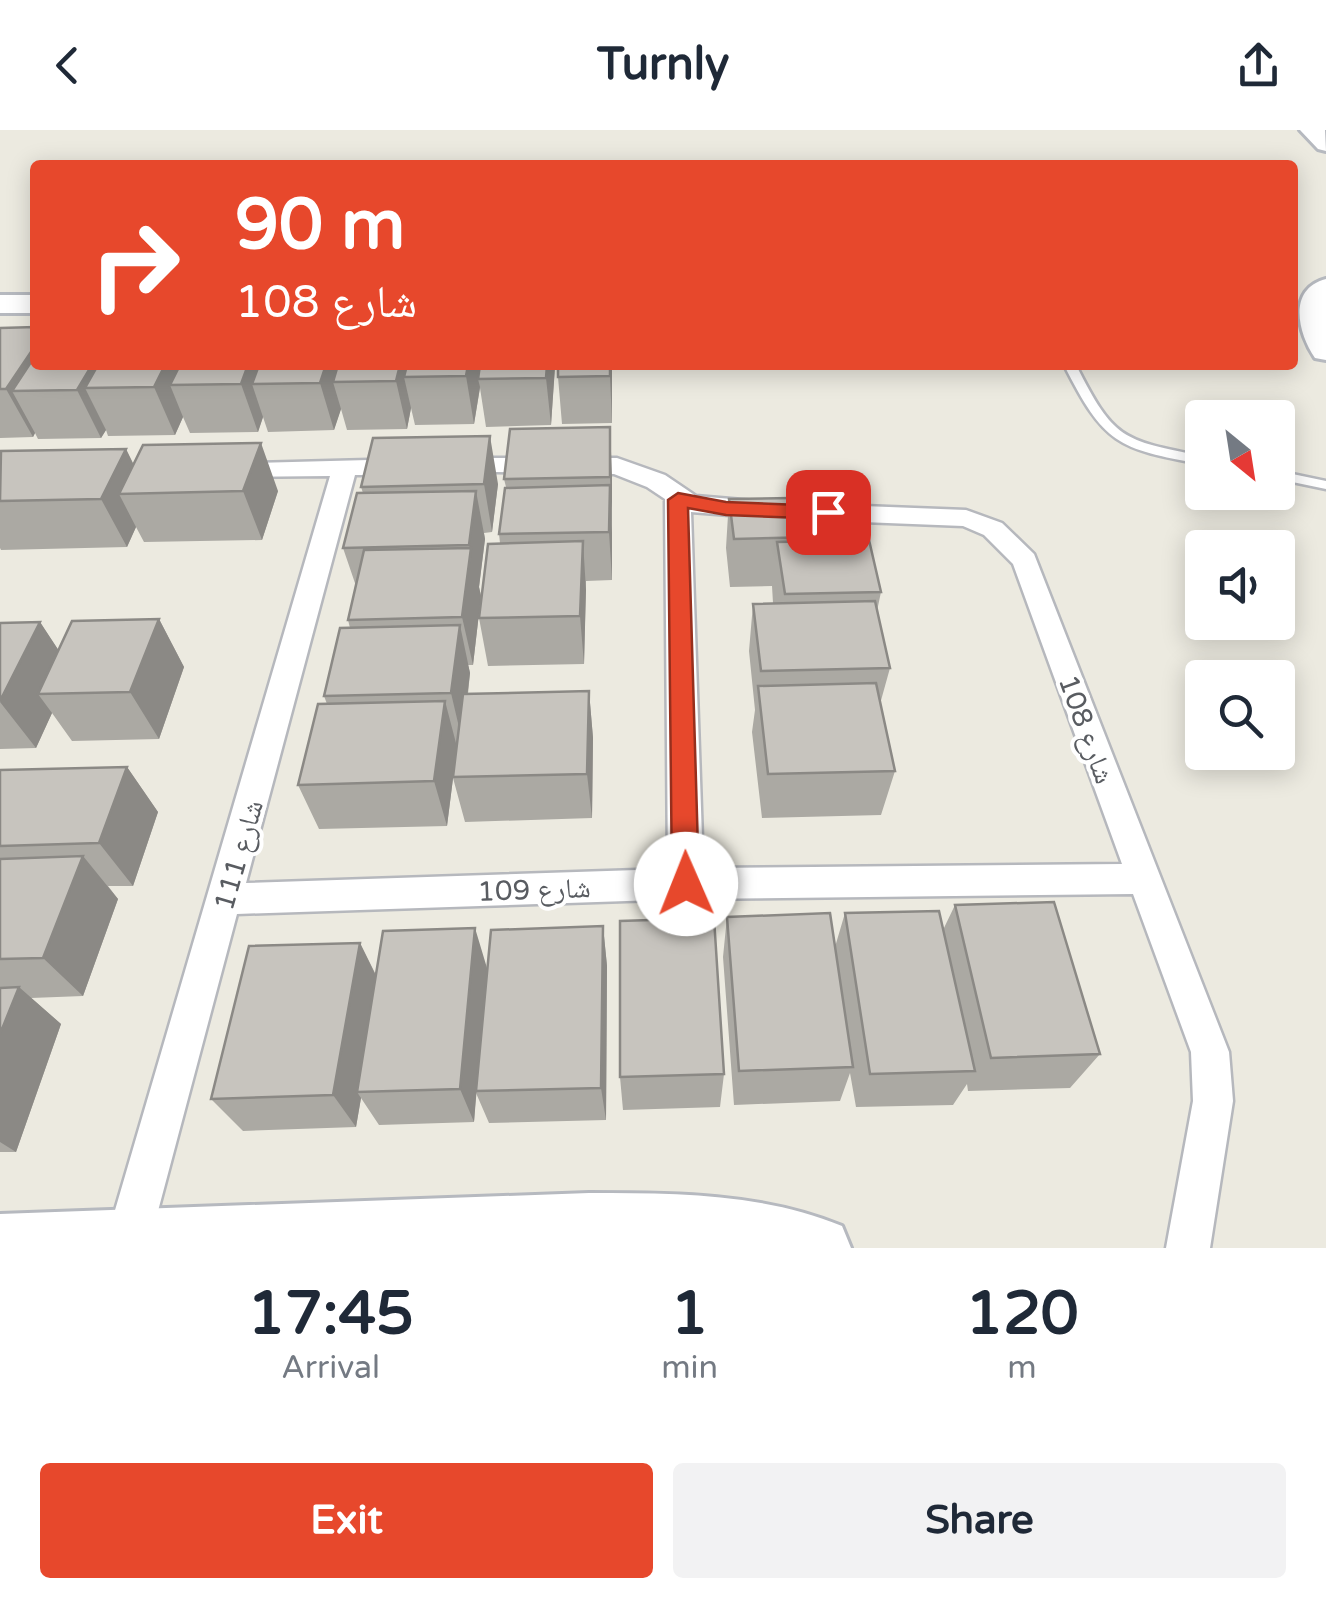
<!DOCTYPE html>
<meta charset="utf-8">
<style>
body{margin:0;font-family:"Varela Round","Noto Naskh Arabic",sans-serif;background:#f2f2f3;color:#1f2937;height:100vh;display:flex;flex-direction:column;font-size:38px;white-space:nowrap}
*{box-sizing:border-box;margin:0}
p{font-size:32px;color:#747a83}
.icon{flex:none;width:55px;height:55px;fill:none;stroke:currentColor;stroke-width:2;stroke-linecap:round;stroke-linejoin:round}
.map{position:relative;height:1118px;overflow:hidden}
.panel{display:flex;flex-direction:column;background:#fff;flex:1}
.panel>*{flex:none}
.hud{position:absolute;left:30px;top:30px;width:1268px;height:210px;border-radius:10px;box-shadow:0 5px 25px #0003;background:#e7482c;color:#fff;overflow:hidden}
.needle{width:65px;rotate:150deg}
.buttons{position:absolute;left:1185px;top:270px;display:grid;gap:20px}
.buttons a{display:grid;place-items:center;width:110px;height:110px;border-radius:10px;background:#fff;box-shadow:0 5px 25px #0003;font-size:50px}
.pin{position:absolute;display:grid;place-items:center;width:85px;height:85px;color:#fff;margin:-42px;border-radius:20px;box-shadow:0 5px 15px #0006}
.me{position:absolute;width:110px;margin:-55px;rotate:359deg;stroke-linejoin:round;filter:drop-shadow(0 0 8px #0008)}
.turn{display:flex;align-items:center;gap:35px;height:210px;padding:0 40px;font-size:45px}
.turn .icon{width:130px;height:130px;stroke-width:2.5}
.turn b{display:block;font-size:70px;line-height:85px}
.eta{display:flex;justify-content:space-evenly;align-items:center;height:170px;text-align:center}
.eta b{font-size:60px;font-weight:700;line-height:70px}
.action{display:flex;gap:20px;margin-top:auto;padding:20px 40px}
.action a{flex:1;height:115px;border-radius:10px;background:#e7482c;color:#fff;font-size:40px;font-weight:700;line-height:115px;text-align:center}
.action a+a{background:#f2f2f3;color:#1f2937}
header{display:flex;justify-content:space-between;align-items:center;height:130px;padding:0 40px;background:#fff;font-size:45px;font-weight:700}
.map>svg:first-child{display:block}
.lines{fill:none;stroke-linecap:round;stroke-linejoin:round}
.lane-casing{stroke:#b6b8bd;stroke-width:5}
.street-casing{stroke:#b6b8bd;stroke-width:5}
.secondary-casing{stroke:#b6b9bf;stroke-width:6}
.lane{fill:#fff;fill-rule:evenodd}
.street{fill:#fff;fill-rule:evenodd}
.secondary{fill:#fff;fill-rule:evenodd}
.wall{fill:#aba9a3}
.shaded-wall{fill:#8b8985}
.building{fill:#c7c4be;stroke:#8b8985;stroke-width:2.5}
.route{fill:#e7482c;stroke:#962f1d;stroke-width:2.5}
.labels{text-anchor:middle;stroke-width:8;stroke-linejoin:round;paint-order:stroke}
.street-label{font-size:28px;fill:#595c61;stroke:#fff}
</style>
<header><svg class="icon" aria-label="back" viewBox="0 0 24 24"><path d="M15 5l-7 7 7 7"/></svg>Turnly<svg class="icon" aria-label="share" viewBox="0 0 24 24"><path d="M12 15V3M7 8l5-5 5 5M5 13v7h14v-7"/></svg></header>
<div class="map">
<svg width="1326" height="1118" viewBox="0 0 1326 1118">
<rect width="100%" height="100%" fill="#eceae0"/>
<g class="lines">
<!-- lane casing -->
<g class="lane-casing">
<path id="lane" d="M1064,235h12c38,75 46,75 126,91v8c-85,-15 -98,-20 -138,-99z
M1278,341l48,10v8l-48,-10z"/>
</g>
<!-- street casing -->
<g class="street-casing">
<path id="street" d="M453,328h164l48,17 31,21 70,6 13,8 -13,8 -75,-6 12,356 419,-4 -109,-300 -29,-29 -21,-9 -151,-6 -13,-8 13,-8 154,6 36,13 32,31 195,498 4,49 -23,147h-44l27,-147 -2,-49 -58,-158 -447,5 -449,15 -87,327 -3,7h-38l-3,-7 224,-765 -101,1 -12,-8 3,-5 187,-5 12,8 -12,8h-52l-109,408 422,-14 -3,-370 -18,-12 -33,-13 -170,-3 -3,-5 3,-5z"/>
</g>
<!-- secondary casing -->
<g class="secondary-casing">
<path id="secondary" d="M1300,0h25l1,21 -8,-2z
M1326,149v81l-11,-2c-17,-25 -28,-69 11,-79z
M0,165h35v18h-35z
M589,1063c84,0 174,0 253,33l9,22h-851v-34z"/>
</g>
<!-- lane -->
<use href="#lane" class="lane"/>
<!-- street -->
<use href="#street" class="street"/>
<!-- secondary -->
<use href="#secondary" class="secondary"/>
</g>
<!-- wall -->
<path class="wall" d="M0,198l35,37h520l-4,60 -65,2 -6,-39 -6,36 -59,1 -4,-17 -4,21 -60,1 -6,-21 -7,21 -66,2 -5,-15 -5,15 -68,1 -7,-16 -8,18 -67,1 -2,-6 -5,8 -63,1 -3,-6 -2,4 -33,1z
M558,235h54v58l-50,1 -4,-47z
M126,319l8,16 144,26 -16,49 -118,2 -8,-15 -9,20 -126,3 -1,-2v-95z
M612,346v104l-26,1 -2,83 -96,2 -9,-48 21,-75 -1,-9 7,-47 -2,-8z
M498,354l-6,48 -8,1 1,6 -6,48 2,9 -8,69h-5l2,8 -2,21 121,-3 4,47 -1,80 -127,4 -12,-44 -6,48 -128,3 -21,-44 29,-81 -3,-8 26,-68 -2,-8 8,-34 -13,-38 20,-55 -2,-6z
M729,369l130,37 -1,4 23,52 -4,19 13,57 -10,36 15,67 -14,44 -119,3 -10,-86 3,-22 -6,-59 4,-47 20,-1 -1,-17 -42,1 -4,-39z
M159,489l25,48 -25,72 -87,2 -20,-28 -16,35 -36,1v-126l40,-1 18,28z
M127,637l31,45 -25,74h-25l10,13 -35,97 -52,2 30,26 -45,128h-16v-382z
M955,775l145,149 -30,34 -102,3 -1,-7 -14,21 -97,2 -6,-34 -10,28 -106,4 -11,-148 4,-40 108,30 10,-34 98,17z
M603,796l4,40 -1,154 -117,3 -13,-30 -2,29 -95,3 -18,-27 -5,29 -113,4 -32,-32 149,-156 16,32 111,-7z
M724,944l-4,33 -97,3 -3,-33z"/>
<!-- shaded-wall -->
<path class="shaded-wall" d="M35,216v19l-23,26 23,42 -2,4 -27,-48z
M92,235h38l-45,23 21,42 -5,8 -24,-48z
M165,235h33l-28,20 13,32 -8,18 -21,-48z
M248,235h28l-24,19 11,33 -5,15 -17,-48z
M326,235h22l-15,17 8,27 -7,21 -14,-47z
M400,235h18l-14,12 7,31 -4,21 -11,-48z
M468,235h14l-4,14 2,8 -6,37 -8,-48z
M547,235h8v2l-4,58 -5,-47z
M610,235h2v58l-2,-47z
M610,297l2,49v49l-2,-48z
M490,306l8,48 -6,48 -8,-48z
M261,313l17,48 -16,49 -19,-49z
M126,319l21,44 -28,1 17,33 -9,20 -26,-48z
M610,355l2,48v47l-3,-48z
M476,361l9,48 -6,48 2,9 -8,69 -11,-48 9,-63 -2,-9z
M583,411l3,49 -2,74 -4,-48z
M159,489l25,48 -25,72 -29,-47z
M40,492l31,47 -33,25 14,19 -16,35 -36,-46z
M460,495l10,48 -8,67 -11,-47z
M589,561l4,47 -1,80 -5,-44z
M445,571l12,46 -10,79 -13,-45z
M127,637l31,45 -25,74 -34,-43z
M83,726l35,43 -35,97 -40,-38z
M603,796l4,40 -1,154 -5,-32z
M475,798l12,40 -13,154 -14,-33z
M360,813l19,39 -22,110 4,6 -5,29 -23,-32z
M19,857l42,37 -45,128 -16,-10v-108z"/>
<!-- building -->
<path class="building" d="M35,197v19l-29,43h-6v-61z
M35,226v9h57l-15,25 -65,1z
M98,235h67l-11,22 -69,1z
M180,235h68l-7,19 -71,1z
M259,235h67l-6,18 -68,1z
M338,235h62l-4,16 -63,1z
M407,235h61l-2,11 -62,1z
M480,235h67l-1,13 -68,1z
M558,235h52v11l-52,1z
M610,297v50l-106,2 6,-50z
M490,306l-6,48 -123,3 12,-49z
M261,313l-18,48 -124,3 24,-49z
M126,319l-25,50 -101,2 1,-50z
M610,355l-1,47 -110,2 6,-46z
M476,361l-7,54 -126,3 14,-55z
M850,367l9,39 -125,3 -5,-40z
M869,410l12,52 -96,2 -8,-52z
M583,411l-3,75 -101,2 9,-74z
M471,418l-9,69 -114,3 16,-70z
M875,471l15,67 -129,3 -8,-67z
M159,489l-29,73 -92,2 34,-73z
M40,492l-40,79v-78z
M460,495l-9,68 -127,3 16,-68z
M876,553l19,88 -127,3 -10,-88z
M589,561l-2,83 -134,3 10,-83z
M445,571l-11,80 -136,4 20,-81z
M127,637l-28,76 -99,3v-76z
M83,726l-40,102 -43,1v-100z
M1054,772l46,152 -109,4 -36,-153z
M939,781l36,160 -105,3 -25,-161z
M830,783l23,154 -114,4 -12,-154z
M714,788l10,156 -104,3v-156z
M603,796l-2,162 -125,3 15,-161z
M475,798l-15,161 -103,3 26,-161z
M360,813l-27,152 -122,4 38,-153z
M19,857l-19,47v-46z"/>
<!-- route -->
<path class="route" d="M678,363l48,9 102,4 10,6 -10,7 -102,-4 -38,-7 11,376 -4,9 -9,3 -10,-3 -4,-9 -4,-384z"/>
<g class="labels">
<!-- street labels -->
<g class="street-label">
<text transform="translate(1087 599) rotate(70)" y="10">شارع 108</text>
<text transform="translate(238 725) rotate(-74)" y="10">شارع 111</text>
<text transform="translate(534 759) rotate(-2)" y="10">شارع 109</text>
</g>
</g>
</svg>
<div class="buttons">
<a><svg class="needle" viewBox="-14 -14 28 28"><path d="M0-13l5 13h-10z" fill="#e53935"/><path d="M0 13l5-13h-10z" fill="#747a83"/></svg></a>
<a><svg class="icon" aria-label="sound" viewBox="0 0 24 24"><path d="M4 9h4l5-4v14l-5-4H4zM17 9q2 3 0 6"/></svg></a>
<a><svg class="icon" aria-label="search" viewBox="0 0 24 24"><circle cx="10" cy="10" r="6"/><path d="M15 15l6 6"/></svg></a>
</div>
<div class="pin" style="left:828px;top:382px;background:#d93025"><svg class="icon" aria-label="arrive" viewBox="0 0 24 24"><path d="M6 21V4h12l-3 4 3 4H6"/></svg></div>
<svg class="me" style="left:686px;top:754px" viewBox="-20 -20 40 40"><circle r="19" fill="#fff"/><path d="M0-13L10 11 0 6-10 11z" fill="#e7482c"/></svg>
<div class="hud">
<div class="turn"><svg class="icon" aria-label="right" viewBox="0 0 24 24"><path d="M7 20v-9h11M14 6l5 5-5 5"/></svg><div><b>90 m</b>شارع 108</div></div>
</div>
</div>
<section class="panel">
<div class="eta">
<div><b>17:45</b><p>Arrival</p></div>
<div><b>1</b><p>min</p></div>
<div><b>120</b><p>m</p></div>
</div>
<div class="action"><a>Exit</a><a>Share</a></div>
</section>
